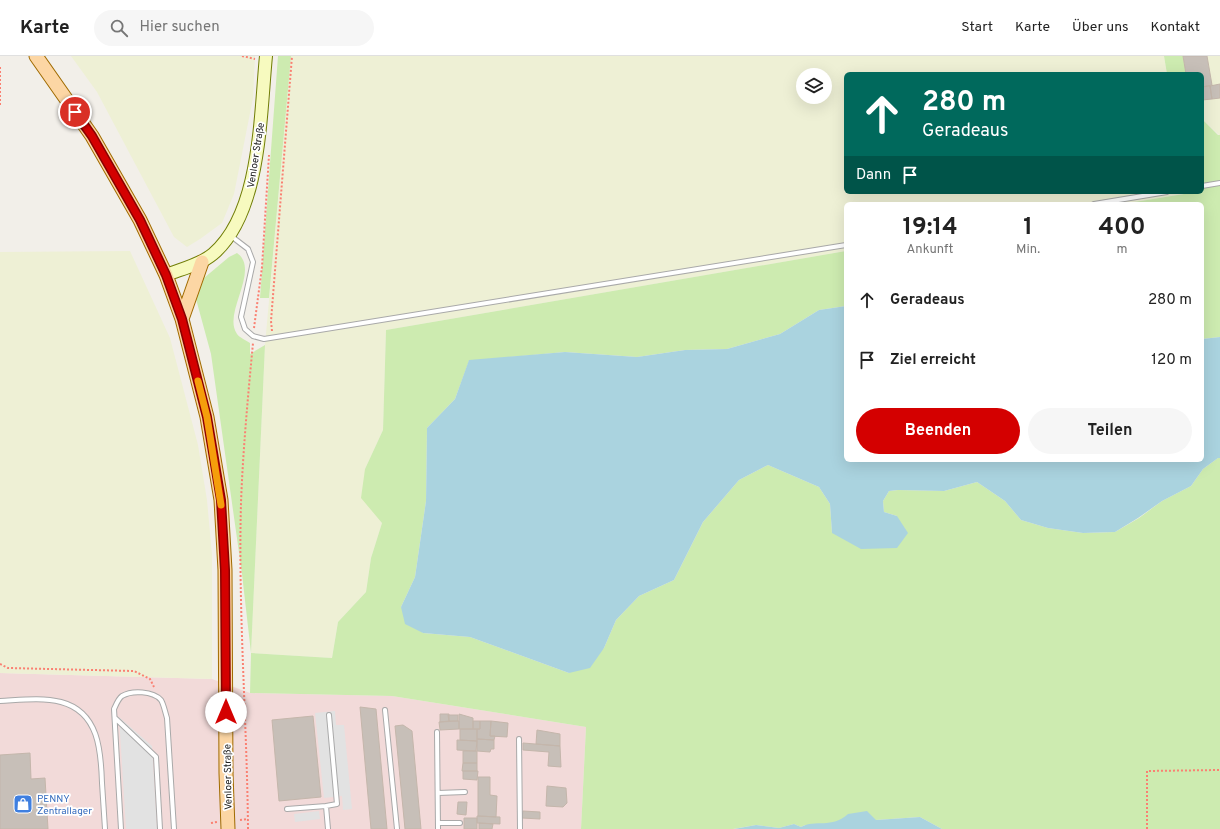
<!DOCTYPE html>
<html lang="de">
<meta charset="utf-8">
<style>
body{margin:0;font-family:Overpass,sans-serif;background:#f6f6f6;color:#222;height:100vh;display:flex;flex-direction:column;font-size:15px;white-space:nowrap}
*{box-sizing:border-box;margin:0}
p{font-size:13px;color:#767676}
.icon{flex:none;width:22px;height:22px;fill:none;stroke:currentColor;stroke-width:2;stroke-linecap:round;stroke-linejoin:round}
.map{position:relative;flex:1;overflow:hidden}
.drawer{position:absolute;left:844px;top:146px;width:360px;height:260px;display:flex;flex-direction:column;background:#fff;border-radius:6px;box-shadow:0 4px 16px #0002}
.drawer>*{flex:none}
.guide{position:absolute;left:844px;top:16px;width:360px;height:122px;border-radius:6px;box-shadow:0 4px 16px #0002;background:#00695c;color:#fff;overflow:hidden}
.fabs{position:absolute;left:796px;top:12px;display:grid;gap:8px}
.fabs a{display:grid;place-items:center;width:36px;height:36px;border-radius:50%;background:#fff;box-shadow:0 4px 16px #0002;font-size:20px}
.pin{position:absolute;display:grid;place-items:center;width:34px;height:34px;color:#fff;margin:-17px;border:2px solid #fff;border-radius:50%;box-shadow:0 1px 4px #0007}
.me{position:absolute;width:44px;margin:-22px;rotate:0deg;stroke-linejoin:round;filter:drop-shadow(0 0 3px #0008)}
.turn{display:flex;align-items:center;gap:14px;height:84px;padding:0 12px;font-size:18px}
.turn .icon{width:52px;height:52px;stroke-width:2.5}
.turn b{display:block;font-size:28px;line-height:34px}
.then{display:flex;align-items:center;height:38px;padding:0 12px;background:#0003;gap:8px;font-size:15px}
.eta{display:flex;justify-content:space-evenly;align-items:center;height:68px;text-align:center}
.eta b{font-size:24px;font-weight:700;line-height:28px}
.action{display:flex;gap:8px;margin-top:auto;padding:8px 12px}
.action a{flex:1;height:46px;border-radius:24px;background:#d40000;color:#fff;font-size:16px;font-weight:700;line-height:46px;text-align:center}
.action a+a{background:#f6f6f6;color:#222}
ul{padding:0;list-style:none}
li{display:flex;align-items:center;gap:12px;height:60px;padding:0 12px}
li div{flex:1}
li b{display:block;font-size:15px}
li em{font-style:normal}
header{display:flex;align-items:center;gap:24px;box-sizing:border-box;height:56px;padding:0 20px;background:#fff;border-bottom:1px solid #e0e0e0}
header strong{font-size:19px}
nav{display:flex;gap:22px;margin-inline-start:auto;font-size:14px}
.search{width:280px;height:36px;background:#f6f6f6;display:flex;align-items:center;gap:10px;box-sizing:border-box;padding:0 14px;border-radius:22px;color:#767676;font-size:15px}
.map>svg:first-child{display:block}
.commercial{fill:#f2dad9}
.farmland{fill:#eef0d5;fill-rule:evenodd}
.grass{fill:#cdebb0}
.parking{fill:#e2e2e2}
.water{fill:#aad3df}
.building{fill:#c7bfb8;stroke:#c4b6ab}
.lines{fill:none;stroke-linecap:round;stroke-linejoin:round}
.service-casing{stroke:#a9a9a9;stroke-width:6}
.secondary-casing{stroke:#707d05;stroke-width:14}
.primary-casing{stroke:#a06b00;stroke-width:15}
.path{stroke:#fa8072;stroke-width:2;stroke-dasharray:2 2;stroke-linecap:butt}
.service{stroke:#fff;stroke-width:4}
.secondary{stroke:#f7fabf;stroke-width:12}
.primary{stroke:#fcd6a4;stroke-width:13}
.route-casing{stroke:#8a0000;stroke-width:10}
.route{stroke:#d40000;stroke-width:7}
.slow{stroke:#f59e0b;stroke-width:7}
.labels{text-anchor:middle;stroke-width:3.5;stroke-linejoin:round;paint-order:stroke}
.street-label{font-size:10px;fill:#222;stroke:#fff}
.shop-label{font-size:10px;fill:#366cbe;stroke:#fff;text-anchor:start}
</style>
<header>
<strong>Karte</strong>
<div class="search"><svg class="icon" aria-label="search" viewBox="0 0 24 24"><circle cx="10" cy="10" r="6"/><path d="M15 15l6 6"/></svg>Hier suchen</div>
<nav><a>Start</a><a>Karte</a><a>Über uns</a><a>Kontakt</a></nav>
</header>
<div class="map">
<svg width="1220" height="773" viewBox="0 0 1220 773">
<rect width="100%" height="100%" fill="#f2efe9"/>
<!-- commercial -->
<path class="commercial" d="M0,617l212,6 38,14 142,3 194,31 -5,102h-581z"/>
<!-- farmland -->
<path class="farmland" d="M71,0h184l-2,42 -19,96 -12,29 -22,16 -13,8 -13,-10 -77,-145z
M291,0h873l3,18h-321v118h338v2l-62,10h-276v47l-460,79 -3,100 -18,39 17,54 -11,35 -5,34 -28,30 -6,36 -81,-5 14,-308zM803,19h22v22h-22z
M1183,0h37v79h-1l-17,-16v-45z
M130,195l40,87 28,107 9,55 5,55v124l-212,-6v-421z"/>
<!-- grass -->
<path class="grass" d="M278,0h13l-22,242h-9z
M1164,0h19l3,18h-19z
M1202,63l16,16h2v202l-18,2v-135h-80l62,-10v-2h18z
M846,195v55l-27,4 -39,24 -53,15 -42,1 -48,7 -72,-5 -96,9 -14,38 -28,29 -1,73 -11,76 -14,30 22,26 47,4 99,36 35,-25 12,-28 23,-24 35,-16 29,-58 36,-42 29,-15 51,22 11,17 2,29 65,-17 -13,-4 -1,-11 6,-10 9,-1 46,1 33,-9 28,19 16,19 27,8 35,5 32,-1 24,-14 23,-17 29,-15 12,-17 15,-11h2v371h-278l-22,-12 -44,3 -33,1 -17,6 -21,-2 -4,2 -7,-3 -15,4 -23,-3 -23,4h-152l5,-102 -194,-31 -142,-3 1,-40 -9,-79 -31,-220 -15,-55 8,-21 25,-21 8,-4c24,17 -15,60 0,81 3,4 9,6 13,9v11l15,-9 -14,308 81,5 6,-36 28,-30 5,-34 11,-35 -21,-25 4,-29 18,-39 3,-100z"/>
<!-- parking -->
<path class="parking" d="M335,655l1,14h8l8,84 -9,1 -1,-14 -18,2 -9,-85z
M119,661l33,29 5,83h-31z
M319,755l1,8 -25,3 -1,-8z"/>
<!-- water -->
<path class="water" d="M846,250v154h356v-121l18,-2v121h-2l-15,11 -12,17 -29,15 -24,17 -23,14 -32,1 -35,-5 -27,-8 -16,-19 -28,-19 -33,9 -46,-1 -9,1 -6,10 1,11 13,4 11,17 -11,15 -36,1 -29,-16 -2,-29 -11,-17 -51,-22 -29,15 -36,42 -29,58 -35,16 -23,24 -12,28 -14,20 -21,5 -99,-36 -47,-4 -18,-9 -4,-17 14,-30 11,-76 1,-73 28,-29 14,-39 96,-8 72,5 48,-7 42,-1 53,-15 39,-24z
M867,755l9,9 44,-3 22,12h-208l22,-4 23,3 15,-4 7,3c14,-8 31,2 47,-13z"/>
<!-- building -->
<path class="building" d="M1183,0h24l5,29 -10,2v-13h-16z
M1220,28v14l-8,1 -2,-13z
M1210,30l2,13 -10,1v-13z
M360,651l16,2 11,120h-16z
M440,658h9v7l-9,1z
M459,658l14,4v11h-14z
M448,659h10v6h-9z
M313,660l8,81 -42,4 -7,-81z
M459,665v8l-19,1 -1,-8z
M473,665h7v8h-7z
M480,665h11l-1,15h5l-1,4 -17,-1v-10h3z
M491,665l17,2 -1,14 -17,-1z
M403,669l9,6 9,98h-16l-10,-103z
M460,673h17v12l-17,-1z
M537,674l23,4v12l-24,-2z
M477,683l17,1v9h-3l-1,3 -13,-1z
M457,684l20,1 -1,10 -19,-1z
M523,687l37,3 1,21 -13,-1 1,-14 -26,-2z
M463,695h14v12h-14z
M30,697l1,26 14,-1 3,51h-48v-74z
M463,707h14v8h-15z
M463,715h15l-1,9 -14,-1z
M478,721h12v18l7,1 -1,21 -18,-1z
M547,730l19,2 1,15 -4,4 -17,-1z
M458,746h9l-1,13 -9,-1z
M523,755l17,1v7l-18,-1z
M477,760l23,1v7l-23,-1z
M464,762h13v11h-13z
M479,767l14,1 -1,5h-13z"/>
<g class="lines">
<!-- service casing -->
<g class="service-casing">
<path id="service" d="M1202,130l18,-3
M1094,148l73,-12
M231,180l17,13 5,13 -12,55 4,12 8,7 11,3 582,-94
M0,645c20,-1 42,-4 61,1 38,10 40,49 41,81 1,15 2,31 3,46
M385,654l12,119
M115,662l41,39 4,72
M437,676l1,97
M519,683l1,90
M438,737l27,-1
M287,753l39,-3
M438,767h22
M121,773l-7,-120c2,-4 4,-10 8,-13 10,-6 31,-5 39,4 3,5 4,12 6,18l7,111
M328,773l-2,-23 11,-2 -8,-89"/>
</g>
<!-- secondary casing -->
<g class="secondary-casing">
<path id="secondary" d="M166,219c15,-6 34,-10 47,-21 48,-41 47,-138 53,-198"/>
</g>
<!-- primary casing -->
<g class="primary-casing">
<path id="primary" d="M36,0l56,80 48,84 26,55 16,44 25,98 14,83 4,70 1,203 2,56
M182,263l20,-57"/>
</g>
<!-- path -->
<path class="path" d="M242,0l13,3
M0,11v38
M254,272l8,-61 7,-112
M272,275l-1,-10 21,-265
M0,608l8,4 126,3 16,8 4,8
M240,764l8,-1
M211,767l6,-1
M248,773c-1,-109 -10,-218 -7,-326 2,-54 7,-107 12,-160
M1147,773v-58l73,-1"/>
<!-- service -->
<use href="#service" class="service"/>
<!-- secondary -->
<use href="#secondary" class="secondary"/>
<!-- primary -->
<use href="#primary" class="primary"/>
</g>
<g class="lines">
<!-- route casing -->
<g class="route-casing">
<path id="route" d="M75,56l17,24 48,84 26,55 16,44 25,98 14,83 4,70 1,142"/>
</g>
<!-- route -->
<use href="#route" class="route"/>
<!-- slow -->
<path class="slow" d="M198,325l9,36 14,88"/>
</g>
<!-- icons -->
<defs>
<g id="shop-square" transform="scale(1)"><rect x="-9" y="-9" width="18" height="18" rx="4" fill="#3f7fe0" stroke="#fff"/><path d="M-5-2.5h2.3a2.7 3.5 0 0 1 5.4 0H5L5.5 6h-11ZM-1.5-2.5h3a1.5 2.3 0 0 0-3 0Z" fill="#fff"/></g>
</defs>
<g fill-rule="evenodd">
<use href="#shop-square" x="23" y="748"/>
</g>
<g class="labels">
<!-- street labels -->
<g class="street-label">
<text transform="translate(255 99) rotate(-81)" y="4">Venloer Straße</text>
<text transform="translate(227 721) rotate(-91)" y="4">Venloer Straße</text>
</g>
<!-- shop labels -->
<g class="shop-label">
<text x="37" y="746">PENNY<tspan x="37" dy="12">Zentrallager</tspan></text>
</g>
</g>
</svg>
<div class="fabs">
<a><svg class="icon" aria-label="layers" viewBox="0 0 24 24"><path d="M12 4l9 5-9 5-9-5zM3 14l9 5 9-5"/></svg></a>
</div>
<div class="pin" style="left:75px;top:56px;background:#d93025"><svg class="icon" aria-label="arrive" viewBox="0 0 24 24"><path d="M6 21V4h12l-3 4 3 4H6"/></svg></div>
<svg class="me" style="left:226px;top:656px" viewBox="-20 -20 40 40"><circle r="19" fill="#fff"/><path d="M0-13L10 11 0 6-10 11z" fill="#d40000"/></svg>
<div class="guide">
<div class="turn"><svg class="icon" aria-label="ahead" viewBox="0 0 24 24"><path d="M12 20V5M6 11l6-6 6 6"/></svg><div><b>280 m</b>Geradeaus</div></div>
<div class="then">Dann<svg class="icon" aria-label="arrive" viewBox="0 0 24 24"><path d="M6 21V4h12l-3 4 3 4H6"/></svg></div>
</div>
<section class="drawer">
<div class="eta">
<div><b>19:14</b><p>Ankunft</p></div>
<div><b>1</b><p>Min.</p></div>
<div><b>400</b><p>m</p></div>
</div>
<ul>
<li><svg class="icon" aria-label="ahead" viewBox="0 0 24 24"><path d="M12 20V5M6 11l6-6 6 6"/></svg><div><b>Geradeaus</b></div><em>280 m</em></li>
<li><svg class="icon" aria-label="arrive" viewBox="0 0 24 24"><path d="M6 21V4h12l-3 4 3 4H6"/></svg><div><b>Ziel erreicht</b></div><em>120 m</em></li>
</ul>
<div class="action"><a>Beenden</a><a>Teilen</a></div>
</section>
</div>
